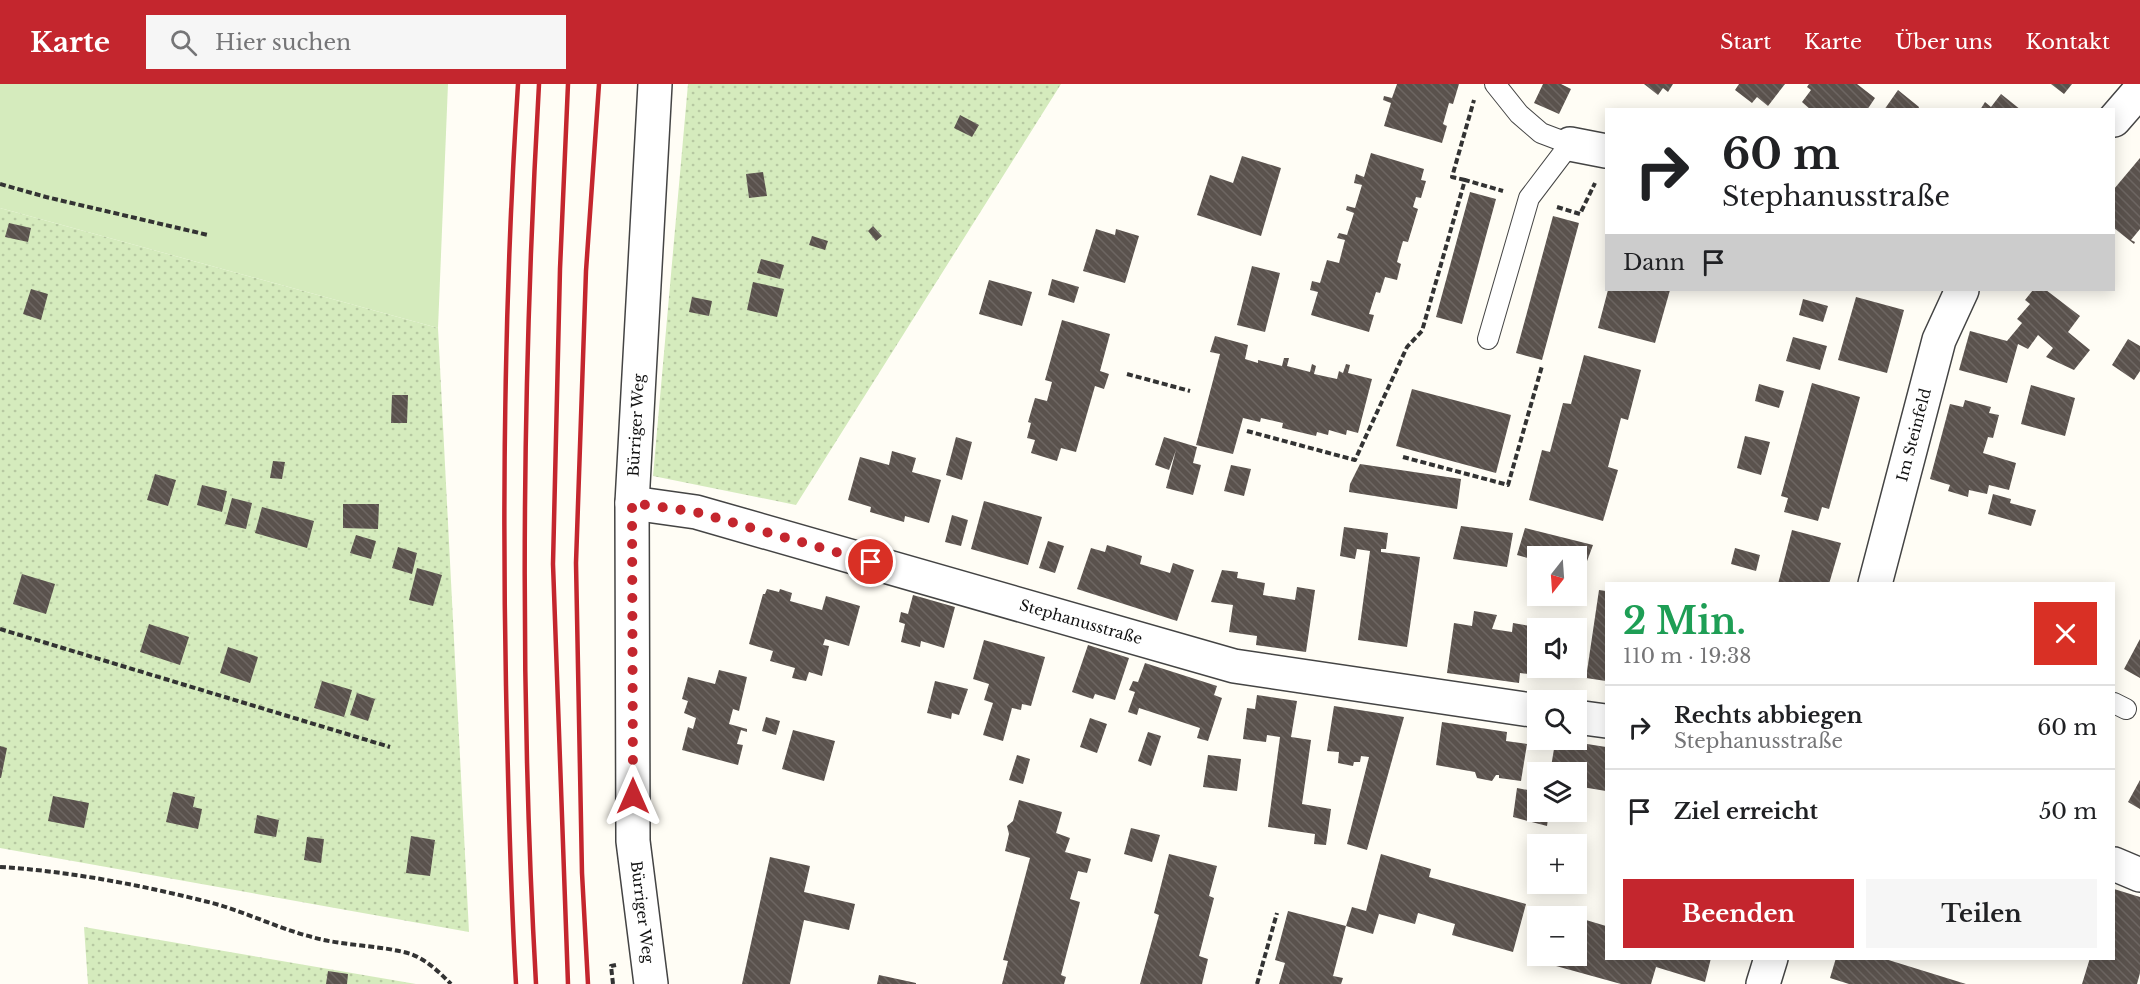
<!DOCTYPE html>
<html lang="de">
<meta charset="utf-8">
<style>
body{margin:0;font-family:"Libre Baskerville",serif;background:#f6f6f6;color:#202124;height:100vh;display:flex;flex-direction:column;font-size:22px;white-space:nowrap}
*{box-sizing:border-box;margin:0}
p{font-size:20px;color:#757577}
.icon{flex:none;width:33px;height:33px;fill:none;stroke:currentColor;stroke-width:2;stroke-linecap:round;stroke-linejoin:round}
.map{position:relative;flex:1;overflow:hidden}
.side{position:absolute;left:1605px;top:498px;width:510px;height:378px;display:flex;flex-direction:column;background:#fff;border-radius:0px;box-shadow:0 3px 15px #0003}
.side>*{flex:none}
.hud{position:absolute;left:1605px;top:24px;width:510px;height:183px;border-radius:0px;box-shadow:0 3px 15px #0003;background:#fff;color:#202124;overflow:hidden}
.needle{width:39px;rotate:197deg}
.buttons{position:absolute;left:1527px;top:462px;display:grid;gap:12px}
.buttons a{display:grid;place-items:center;width:60px;height:60px;border-radius:0px;background:#fff;box-shadow:0 3px 15px #0003;font-size:30px}
.pin{position:absolute;display:grid;place-items:center;width:51px;height:51px;color:#fff;margin:-26px;border:3px solid #fff;border-radius:50%;box-shadow:0 2px 6px #0007}
.me{position:absolute;width:66px;margin:-33px;rotate:0deg;stroke-linejoin:round;filter:drop-shadow(0 0 4px #0008)}
.turn{display:flex;align-items:center;gap:21px;height:126px;padding:0 18px;font-size:27px}
.turn .icon{width:78px;height:78px;stroke-width:2.5}
.turn b{display:block;font-size:42px;line-height:51px}
.then{display:flex;align-items:center;height:57px;padding:0 18px;background:#0003;gap:12px;font-size:22px}
.round{display:grid;place-items:center;flex:none;width:63px;height:63px;border-radius:0px;background:#f6f6f6}
.headline{display:flex;align-items:center;justify-content:space-between;height:102px;padding:0 18px}
h1{font-size:36px;font-weight:700;line-height:45px;color:#1e9e55}
.cta{display:flex;gap:12px;margin-top:auto;padding:12px 18px}
.cta a{flex:1;height:69px;border-radius:0px;background:#c4262e;color:#fff;font-size:24px;font-weight:700;line-height:69px;text-align:center}
.cta a+a{background:#f6f6f6;color:#202124}
ul{padding:0;list-style:none}
li{display:flex;align-items:center;gap:18px;height:84px;padding:0 18px;border-top:2px solid #e0e0e0}
li div{flex:1}
li b{display:block;font-size:22px}
li em{font-style:normal}
header{display:flex;align-items:center;gap:36px;box-sizing:border-box;height:84px;padding:0 30px;background:#c4262e;color:#fff}
header strong{font-size:28px}
nav{display:flex;gap:33px;margin-inline-start:auto;font-size:21px}
.search{width:420px;height:54px;background:#f6f6f6;display:flex;align-items:center;gap:15px;box-sizing:border-box;padding:0 21px;border-radius:0px;color:#757577;font-size:22px}
.map>svg:first-child{display:block}
.grass{fill:#d5ebbd}
.park{fill:url(#park-dots)}
.building{fill:url(#building-back-hatch)}
.lines{fill:none;stroke-linecap:round;stroke-linejoin:round}
.service-casing{stroke:#444;stroke-width:22}
.minor-casing{stroke:#444;stroke-width:36}
.path{stroke:#333;stroke-width:4;stroke-dasharray:6 3;stroke-linecap:butt}
.service{stroke:#fff;stroke-width:20}
.minor{stroke:#fff;stroke-width:33}
.rail{stroke:#c4262e;stroke-width:4.5}
.route{stroke:#c4262e;stroke-width:10;stroke-dasharray:0 18}
.labels{text-anchor:middle;stroke-width:6;stroke-linejoin:round;paint-order:stroke}
.street-label{font-size:15px;fill:#111;stroke:#fff}
</style>
<header>
<strong>Karte</strong>
<div class="search"><svg class="icon" aria-label="search" viewBox="0 0 24 24"><circle cx="10" cy="10" r="6"/><path d="M15 15l6 6"/></svg>Hier suchen</div>
<nav><a>Start</a><a>Karte</a><a>Über uns</a><a>Kontakt</a></nav>
</header>
<div class="map">
<svg width="2140" height="900" viewBox="0 0 2140 900">
<defs>
<pattern id="park-dots" width="8" height="8" patternUnits="userSpaceOnUse" patternTransform="scale(1.5)"><rect width="8" height="8" fill="#d5ebbd"/><path d="M2 2h.1M6 6h.1" fill="none" stroke="#b6c8a1" stroke-width="1.8" stroke-linecap="round"/></pattern>
<pattern id="building-back-hatch" width="6" height="6" patternUnits="userSpaceOnUse" patternTransform="scale(1.5)"><rect width="6" height="6" fill="#5a524d"/><path d="M-1 5l2 2M0 0l6 6M5-1l2 2" fill="none" stroke="#6d6662"/></pattern>
</defs>
<rect width="100%" height="100%" fill="#fffdf5"/>
<!-- grass -->
<path class="grass" d="M0,0h448l-10,244 -438,-120z"/>
<!-- park -->
<path class="park" d="M688,0h373l-265,421 -143,-29z
M0,124l438,120 31,604 -469,-84z
M84,843l332,57h-328z"/>
<!-- building -->
<path class="building" d="M1397,0h62l-6,20 -4,-1 -6,21 4,2 -5,17 -58,-17 7,-23 -8,-3 1,-4 8,2z
M1543,0h18l10,5 -12,25 -25,-11z
M1644,0h29l-5,8 -5,-4 -5,7z
M1739,0h46l-17,22 -11,-9 -5,6 -17,-13z
M1809,0h48l18,14 -8,12h-56l-9,-8 9,-12 -4,-3z
M2051,0h21l-8,10z
M1898,6l21,17 -1,3h-34z
M2001,10l20,16h-41l5,-8 6,5z
M960,31l19,10 -7,12 -18,-9z
M1371,69l53,16 -3,11 5,1 -5,17 -5,-1 -3,10 5,2 -10,33 -5,-1 -3,10 -3,11 4,2 -4,16 -12,-3 -5,16 -4,-1 -7,22 5,1 -5,17 -58,-17 7,-23 -8,-2 2,-9 8,2 7,-23 12,3 6,-23 -8,-2 2,-5 8,2 7,-22 -8,-3 1,-4 8,2 7,-23 -8,-2 2,-9 8,3z
M1242,72l39,12 -20,68 -64,-21 13,-40 23,8z
M2140,74v71l-9,11 4,2 -1,2 -20,-16v-39z
M763,88l4,24 -18,2 -3,-24z
M1470,108l26,7 -34,125 -26,-7z
M1553,132l26,7 -37,137 -26,-7z
M9,139l22,5 -3,14 -23,-5z
M873,142l9,10 -6,5 -8,-10z
M1096,145l19,6 1,-6 23,7 -14,47 -42,-12z
M812,152l16,5 -3,9 -16,-5z
M761,175l23,6 -4,14 -23,-6z
M1252,182l28,7 -15,59 -28,-7z
M1052,195l27,8 -5,16 -26,-8z
M989,196l43,12 -10,34 -43,-12z
M753,198l31,7 -7,28 -30,-7z
M31,205l17,5 -7,26 -18,-6z
M1608,206h62l-15,53 -57,-15z
M2033,206h13l34,26 -12,16 22,18 -16,20 -28,-13 7,-9 -15,-13 -10,14 -10,-5 -11,39 -48,-13 11,-39 37,10 15,-18 -5,-4 13,-15 -5,-4z
M692,213l20,4 -3,15 -20,-4z
M1856,213l48,13 -17,63 -49,-13z
M1803,215l25,7 -5,16 -24,-7z
M1062,236l48,14 -10,37 9,3 -5,15 -9,-3 -19,66 -15,-4 -4,13 -26,-8 4,-13 -8,-2 4,-15 -3,-1 7,-24 12,3 5,-19 -7,-2z
M1215,252l33,9 -3,14 13,4v-3l24,6 2,-8h5l-2,8 23,6 2,-8 4,2 -2,8 23,5 2,-8 4,2 3,-9 4,1 -2,8 24,6 -14,54 -11,-3 -1,5 -17,-5 -1,5 -11,-3 -1,4 -34,-8 1,-5 -22,-5 -1,4 -17,-4 -10,36 -37,-9 24,-91 -10,-2z
M1793,253l34,9 -7,24 -34,-9z
M2128,255l12,7v25l-6,9 -22,-15z
M1584,271l57,15 -13,50 -7,-2 -13,49 10,3 -15,51 -74,-21 13,-50 8,2 13,-49 8,1z
M1812,299l48,14 -31,112 -7,-2 -4,14 -34,-9 4,-14 -7,-2z
M1759,300l25,7 -5,17 -24,-7z
M2031,301l44,13 -10,38 -44,-12z
M1412,305l99,26 -15,58 -100,-27z
M392,311h16l-1,28h-16z
M1965,316l26,7 -2,6 10,2 -6,23 -5,-1 -5,16 33,10 -7,27 -20,-5 -2,9 -18,-4 -1,7 -20,-6 2,-6 -20,-6 20,-75 13,3z
M1745,352l25,6 -9,33 -24,-7z
M956,353l16,5 -10,38 -16,-5z
M1164,353l33,10 -4,16 8,2 -8,30 -27,-7 10,-38 -7,20 -14,-5z
M892,367l24,7 -4,14 29,8 -12,43 -24,-7 -1,6 -34,-10 1,-5 -23,-7 12,-43 29,8z
M273,377l12,1 -3,17 -12,-1z
M1360,380l101,15 -4,30 -108,-17 1,-8z
M1231,381l20,4 -7,27 -20,-5z
M155,390l21,6 -8,26 -21,-6z
M202,401l25,6 -5,21 -25,-7z
M1993,410l18,5 -1,4 26,7 -5,16 -43,-12z
M232,414l20,5 -6,26 -21,-5z
M984,417l58,16 -14,48 -57,-16z
M343,420h36l-1,25 -35,-1z
M262,423l52,14 -7,27 -52,-15z
M952,431l16,5 -7,26 -16,-4z
M1461,442l52,7 -6,34 -54,-8z
M1344,443l44,6 -2,16h-5v3l39,5 -13,90 -49,-7 12,-89 -13,-2 -2,10 -15,-3z
M1525,444l68,17 -10,27 -7,-2v-14h-38v5l-21,-6z
M1792,446l49,13 -12,41h-51z
M356,451l20,6 -5,18 -21,-6z
M1048,457l16,5 -9,27 -16,-5z
M1107,461l35,11 -2,8 30,9 3,-10 21,7 -17,51 -100,-32 14,-41 14,4z
M398,463l19,6 -5,21 -20,-6z
M1735,464l25,7 -4,16 -25,-7z
M417,484l25,7 -9,31 -24,-6z
M1222,486l16,2 -1,6 28,5 -2,12 32,5 2,-13 18,3 -9,62 -50,-7 1,-9 -28,-4 4,-27 -22,-3z
M22,490l33,10 -9,30 -33,-10z
M767,505l12,3 1,-3 12,4 -2,8 32,9 4,-14 34,10 -11,40 -24,-7 -2,6 6,1 -7,30 -13,-4 -3,9 -14,-3 3,-10 -25,-7 3,-10 -24,-7 14,-50h2z
M1599,506l7,1v90l-20,-3z
M913,511l42,12 -11,41 -23,-7 -1,6 -19,-5 4,-18 -6,-2 2,-10 7,2z
M1474,527l23,4 -5,14 20,3 1,-9 23,4 -8,47 -8,-1 -1,10 -72,-10 7,-50 18,3z
M149,540l40,13 -9,28 -40,-13z
M2140,555v39l-16,-9z
M984,556l61,17 -14,49 -9,-2 -1,6 -9,-2 -9,33 -20,-6 10,-32 -9,-3 5,-16 -16,-5z
M1088,561l41,13 -14,42 -20,-6 -2,5 -21,-7z
M228,563l30,10 -8,26 -30,-10z
M1145,579l72,23 -3,9 8,3 -14,43 -11,-3 3,-10 -61,-20 -2,7 -9,-3 7,-20 -6,-2 4,-9 5,1z
M719,586l28,7 -8,34 -6,-2 -4,15 18,5v3l-6,-2 -4,14 6,1 -5,20 -56,-15 6,-23 5,2 3,-11 -12,-5 4,-12 -6,-2 6,-22 27,7z
M322,597l30,9 -8,27 -30,-9z
M935,597l33,8 -9,26 -7,-2 -1,6 -24,-6z
M357,609l18,6 -7,22 -18,-6z
M1257,611l40,6 -6,36 20,3 -9,64 29,5 -5,36 -12,-1 1,-10 -47,-7 12,-90 -13,-2 -1,7 -23,-3 4,-31 8,1z
M1334,622l70,11 -37,133 -20,-6 22,-87 -8,-1 -1,6h-6l-1,4 -15,-3 1,-11 -12,-1z
M766,633l14,4 -4,14 -14,-4z
M1090,634l17,6 -10,29 -17,-6z
M1442,638l65,10 -1,9 21,3 -6,37 -22,-3v-3h-3l-4,6 -15,-3 -2,-6 -39,-7z
M793,646l42,11 -11,40 -42,-12z
M1148,648l13,4 -10,30 -13,-5z
M1562,656l44,7v44l-30,-5v-14h-18v-3l-7,-2 3,-18 7,1z
M0,662l7,2 -6,30h-1z
M1017,671l13,4 -7,25 -14,-4z
M1208,671l33,4 -4,32 -34,-4z
M2140,696v29l-12,-7z
M1517,704l21,4v20h11l-2,14 -34,-9z
M173,708l22,5 -2,10 9,2 -4,20 -32,-7z
M53,712l36,7 -5,25 -36,-7z
M1019,716l43,12 -6,21 14,5 -5,14 26,7 -4,14 -9,-2 -8,28 10,3 -19,73 5,2 -2,7h-62l6,-23 -5,-1 27,-102 -25,-7 4,-17 -2,-8 6,-5z
M257,731l22,5 -3,17 -22,-4z
M1131,744l29,7 -8,27 -28,-8z
M411,752l24,4 -5,36 -24,-3z
M307,753l17,2 -3,24 -17,-3z
M1169,770l48,12 -8,30 5,2 -15,58 9,3 -6,25h-62l19,-69 -5,-2z
M1381,770l50,15 -2,8 97,27 -13,48 -61,-17 3,-11 -37,-11 -3,11 -36,-10 -6,20 -27,-8 6,-19 14,4z
M770,773l40,9 -6,26 51,12 -6,26 -45,-10 -14,64h-48z
M2114,805l26,8v76l-3,11h-55l8,-26h24z
M1538,823l19,5 -2,4h-17v32l-10,-3z
M1288,827l58,15 -13,50 10,2 -2,6h-62l6,-21 -10,-3z
M1576,833l30,9v32h105l-6,24 -49,-15 -5,17h-30l-65,-18 2,-10h18z
M1836,874h46l84,26h-117l-19,-6z
M328,887l20,3 -1,10h-21z
M879,891l37,8v1h-39z"/>
<g class="lines">
<!-- service casing -->
<g class="service-casing">
<path id="service" d="M1488,255l41,-141 41,-54 -29,-11 -22,-19 -24,-30
M2114,619l12,6"/>
</g>
<!-- minor casing -->
<g class="minor-casing">
<g id="minor">
<path d="M2114,36l26,-30"/>
<path d="M1570,60l36,7"/>
<path id="s1" d="M632,419l64,9 538,154 304,45"/>
<path id="s2" d="M1875,500l64,-244 23,-50"/>
<path d="M1576,633l30,4"/>
<path d="M2114,780l26,11"/>
<path id="s3" d="M651,900l-18,-143 -1,-338 23,-419"/>
<path d="M1763,900l8,-26"/>
</g>
</g>
<!-- path -->
<path class="path" d="M1465,96l-13,-3 22,-77
M0,100l46,13 162,38
M1557,123l23,7 15,-31
M1127,290l63,17
M1247,347l108,29 52,-113 15,-16 43,-151 38,11
M1403,373l105,28 34,-119
M0,545l390,118
M0,783c69,4 146,19 212,36 34,9 65,25 100,34 30,9 69,8 99,17 16,6 28,18 40,30
M613,900l-2,-18 5,-1
M1257,900l20,-71"/>
<!-- service -->
<use href="#service" class="service"/>
<!-- minor -->
<use href="#minor" class="minor"/>
<!-- rail -->
<path class="rail" d="M516,900c-6,-100 -8,-199 -10,-298 -4,-201 -1,-402 12,-602
M536,900c-17,-300 -14,-600 3,-900
M568,900l-15,-420 7,-295 8,-185
M588,900l-6,-111 -6,-310 10,-292 13,-187"/>
</g>
<g class="lines">
<!-- route -->
<path class="route" d="M633,712l-1,-293 64,9 175,50"/>
</g>
<g class="labels">
<!-- street labels -->
<g class="street-label">
<text dy="5" stroke="none"><textPath href="#s3" startOffset="560">Bürriger Weg</textPath></text>
<text dy="5" stroke="none"><textPath href="#s2" startOffset="154">Im Steinfeld</textPath></text>
<text dy="5" stroke="none"><textPath href="#s1" startOffset="465">Stephanusstraße</textPath></text>
<text transform="translate(642 828) rotate(83)" y="5">Bürriger Weg</text>
</g>
</g>
</svg>
<div class="buttons">
<a><svg class="needle" viewBox="-14 -14 28 28"><path d="M0-13l5 13h-10z" fill="#e53935"/><path d="M0 13l5-13h-10z" fill="#757577"/></svg></a>
<a><svg class="icon" aria-label="sound" viewBox="0 0 24 24"><path d="M4 9h4l5-4v14l-5-4H4zM17 9q2 3 0 6"/></svg></a>
<a><svg class="icon" aria-label="search" viewBox="0 0 24 24"><circle cx="10" cy="10" r="6"/><path d="M15 15l6 6"/></svg></a>
<a><svg class="icon" aria-label="layers" viewBox="0 0 24 24"><path d="M12 4l9 5-9 5-9-5zM3 14l9 5 9-5"/></svg></a>
<a>+</a>
<a>−</a>
</div>
<div class="pin" style="left:871px;top:478px;background:#d93025"><svg class="icon" aria-label="arrive" viewBox="0 0 24 24"><path d="M6 21V4h12l-3 4 3 4H6"/></svg></div>
<svg class="me" style="left:633px;top:712px" viewBox="-20 -20 40 40"><path d="M0-17L14 15 0 8-14 15z" fill="#c4262e" stroke="#fff" stroke-width="4"/></svg>
<div class="hud">
<div class="turn"><svg class="icon" aria-label="right" viewBox="0 0 24 24"><path d="M7 20v-9h11M14 6l5 5-5 5"/></svg><div><b>60 m</b>Stephanusstraße</div></div>
<div class="then">Dann<svg class="icon" aria-label="arrive" viewBox="0 0 24 24"><path d="M6 21V4h12l-3 4 3 4H6"/></svg></div>
</div>
<section class="side">
<div class="headline"><div><h1>2 Min.</h1><p>110 m · 19:38</p></div><a class="round" style="background:#d93025;color:#fff"><svg class="icon" aria-label="close" viewBox="0 0 24 24"><path d="M6 6l12 12M18 6L6 18"/></svg></a></div>
<ul>
<li><svg class="icon" aria-label="right" viewBox="0 0 24 24"><path d="M7 20v-9h11M14 6l5 5-5 5"/></svg><div><b>Rechts abbiegen</b><p>Stephanusstraße</p></div><em>60 m</em></li>
<li><svg class="icon" aria-label="arrive" viewBox="0 0 24 24"><path d="M6 21V4h12l-3 4 3 4H6"/></svg><div><b>Ziel erreicht</b></div><em>50 m</em></li>
</ul>
<div class="cta"><a>Beenden</a><a>Teilen</a></div>
</section>
</div>
